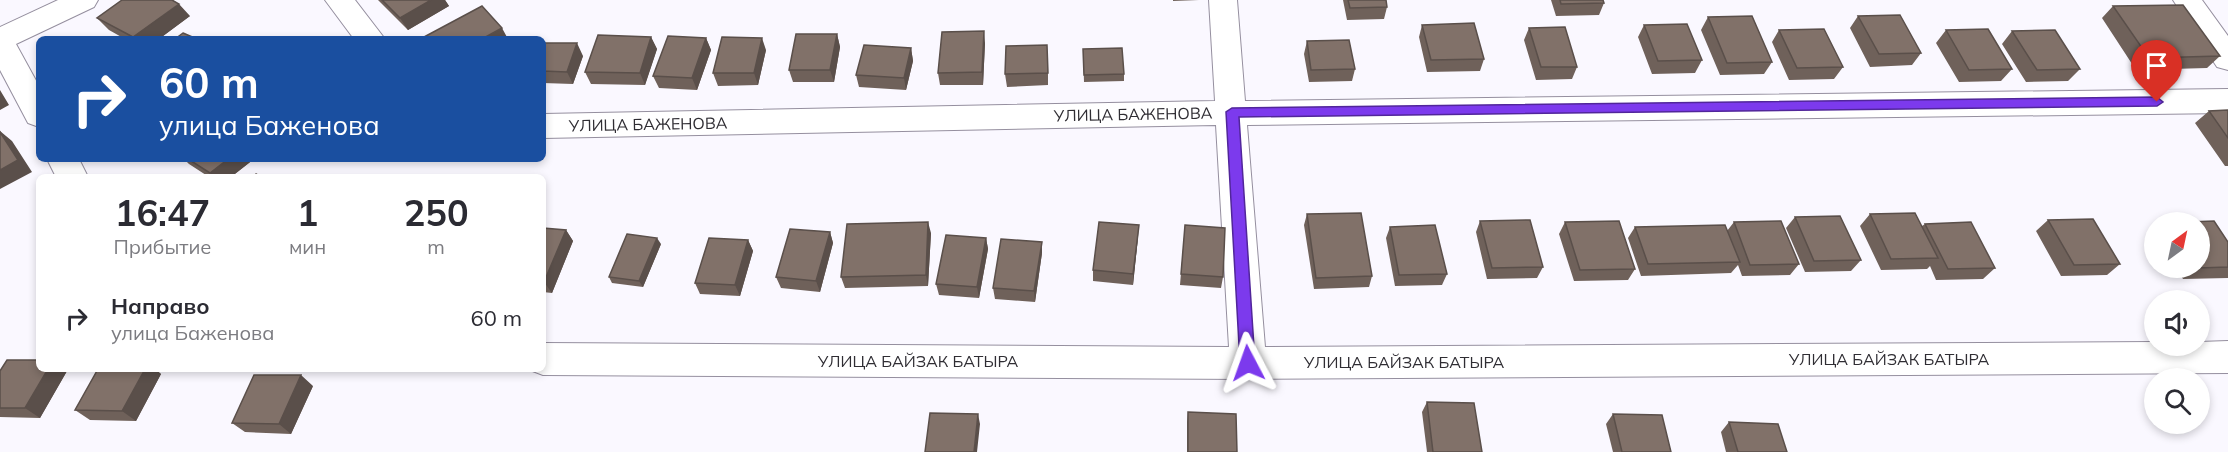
<!DOCTYPE html>
<html lang="ru">
<meta charset="utf-8">
<style>
body{margin:0;font-family:Mulish,sans-serif;background:#f2f2f3;color:#2b2b33;height:100vh;display:flex;flex-direction:column;font-size:22px;white-space:nowrap}
*{box-sizing:border-box;margin:0}
p{font-size:20px;color:#7c7c81}
.icon{flex:none;width:33px;height:33px;fill:none;stroke:currentColor;stroke-width:2;stroke-linecap:round;stroke-linejoin:round}
.map{position:relative;flex:1;overflow:hidden}
.drawer{position:absolute;left:36px;top:174px;width:510px;height:198px;display:flex;flex-direction:column;background:#fff;border-radius:9px;box-shadow:0 3px 9px #0003}
.drawer>*{flex:none}
.guide{position:absolute;left:36px;top:36px;width:510px;height:126px;border-radius:9px;box-shadow:0 3px 9px #0003;background:#1a4fa0;color:#fff;overflow:hidden}
.needle{width:39px;rotate:33deg}
.controls{position:absolute;left:2144px;top:212px;display:grid;gap:12px}
.controls a{display:grid;place-items:center;width:66px;height:66px;border-radius:50%;background:#fff;box-shadow:0 3px 9px #0003;font-size:30px}
.pin{position:absolute;display:grid;place-items:center;width:51px;height:51px;color:#fff;margin:-62px -26px;border-radius:50% 50% 50% 0;rotate:-45deg;box-shadow:0 0 6px #0007}
.pin .icon{rotate:45deg}
.me{position:absolute;width:66px;margin:-33px;rotate:356deg;stroke-linejoin:round;filter:drop-shadow(0 0 4px #0008)}
.turn{display:flex;align-items:center;gap:21px;height:126px;padding:0 24px;font-size:27px}
.turn .icon{width:78px;height:78px;stroke-width:2.5}
.turn b{display:block;font-size:42px;line-height:51px}
.eta{display:flex;justify-content:space-evenly;align-items:center;height:102px;text-align:center}
.eta b{font-size:36px;font-weight:700;line-height:42px}
ul{padding:0;list-style:none}
li{display:flex;align-items:center;gap:18px;height:84px;padding:0 24px}
li div{flex:1}
li b{display:block;font-size:22px}
li em{font-style:normal}
.map>svg:first-child{display:block}
.lines{fill:none;stroke-linecap:round;stroke-linejoin:round}
.minor-casing{stroke:#958f9f;stroke-width:2}
.minor{fill:#fff;fill-rule:evenodd}
.wall{fill:#6f615a}
.shaded-wall{fill:#5a4f4a}
.building{fill:#817169;stroke:#5a4f4a;stroke-width:1.5}
.route{fill:#7c3aed;stroke:#51269a;stroke-width:1.5}
.labels{text-anchor:middle;stroke-width:6;stroke-linejoin:round;paint-order:stroke}
.street-label{font-size:16px;fill:#2f2d33;stroke:#fff}
</style>
<div class="map">
<svg width="2228" height="452" viewBox="0 0 2228 452">
<rect width="100%" height="100%" fill="#faf8ff"/>
<g class="lines">
<!-- minor casing -->
<g class="minor-casing">
<path id="minor" d="M58,0h40l-4,7 -78,37 23,42v41l-11,-4 -28,-53v-43z
M325,0h30l30,39h-31z
M1209,0h28l8,101 983,-12v24l-981,12 18,222 889,-5v3h45v-3l29,-1v32l-980,6 -705,-4 -13,-5 13,-1v-26l686,4 -13,-222 -673,13v-24l672,-13z
M2173,0h29l26,36v34l-11,-3z
M47,159h32l9,18h-32z"/>
</g>
<!-- minor -->
<use href="#minor" class="minor"/>
</g>
<!-- wall -->
<path class="wall" d="M378,0h67l4,6 -41,24z
M1173,0h26l-26,1z
M1343,0h43l1,7 -3,12 -37,1z
M1551,0h52l1,3 -5,12 -43,1z
M2113,6l107,50 -13,12 -71,2 -34,-52z
M190,16l-31,23h-34l-16,-9 -12,-12z
M1858,16l63,37 -9,12 -42,2 -20,-39z
M1708,17l64,45 -8,12 -44,1 -19,-45z
M1422,25l62,34 -4,12 -53,1 -8,-35z
M1644,25l58,35 -7,13 -43,1 -14,-37z
M1529,28l48,39 -5,12 -36,1 -12,-40z
M1779,30l64,37 -9,12 -45,1 -17,-38z
M1946,30l66,39 -11,12 -42,1 -23,-39z
M2012,31l68,38 -12,12 -42,1 -24,-38z
M837,34l3,13 -6,35h-41l-4,-12z
M651,37l6,12 -12,36 -54,-1 -6,-12z
M706,38l5,12 -14,40 -38,-2 -6,-12z
M1307,41l48,28 -3,12 -43,1 -5,-28z
M543,43l40,13 -10,28 -30,-1z
M985,43l-2,42h-43l-2,-12z
M911,48l2,13 -7,29 -47,-3 -3,-12z
M1083,49l41,25v7l-40,1z
M766,50l-8,35 -40,1 -5,-13z
M1048,57v28l-41,2 -2,-13z
M2228,110v56h-3l-30,-43 14,-12z
M184,159h70l-23,18h-22l-20,-13z
M1307,214l65,62 -3,11 -55,2 -10,-64z
M1870,214l52,12 3,-2 70,44 -12,11 -47,1 -6,-14 -3,3 -46,1 -21,-44z
M1795,217l66,43 -10,11 -46,1 -19,-44z
M2048,220l72,44 -13,11 -46,1 -25,-45z
M1480,221l63,46 -6,11 -50,1 -11,-47z
M1565,222l70,47 -7,11 -54,1 -15,-47z
M1734,222l65,42 -9,11 -48,1 -4,-11 -7,8 -90,3 -13,-38 7,-11 92,4z
M1185,225l38,52 -2,11 -41,-3z
M1390,227l57,47 -5,11 -47,1 -9,-48z
M543,228l23,2 7,11 -21,52 -9,-1z
M830,232l3,11 -13,49 -39,-4 -5,-11z
M931,233l-3,53 -83,2 -4,-11z
M1138,237l-5,48 -40,-4v-11z
M986,238l2,11 -9,49 -40,-3 -3,-11z
M748,240l5,11 -13,45 -40,-2 -5,-11z
M2228,242v36l-45,1 -7,-12h23z
M661,244l-18,43 -31,-4 -3,-6z
M1042,253l-7,49 -40,-3 -2,-11z
M39,369h25l3,2 -27,47 -40,-1v-46z
M98,369h57l6,5 -25,47 -46,-1 -15,-10z
M313,386l-22,48 -46,-2 -13,-9z
M1427,402l55,50h-55l-5,-40z
M1188,412l49,40h-50v-30z
M1613,414l58,38h-58l-7,-28z
M1729,422l58,30h-61l-5,-20z"/>
<!-- shaded-wall -->
<path class="shaded-wall" d="M431,0h14l4,6 -41,24 -8,-12z
M179,4l11,12 -31,23h-25l-1,-2z
M502,28l6,11h-26z
M984,31l1,12 -2,42 -1,-13z
M837,34l3,13 -6,35 -4,-12z
M651,37l6,12 -12,36 -5,-12z
M706,38l5,12 -14,40 -5,-12z
M762,38l4,12 -8,35 -4,-12z
M577,43l6,13 -10,28 -6,-12z
M911,48l2,13 -7,29 -2,-12z
M0,90l9,15 -9,5z
M0,131l12,10 20,31 -32,17z
M228,159h26l-23,18h-17l-4,-4z
M928,222l3,11 -3,53 -2,-11z
M1139,225l-1,12 -5,48v-11z
M566,230l7,11 -21,52 -8,-11z
M830,232l3,11 -13,49 -4,-11z
M657,238l4,6 -18,43 -4,-6z
M986,238l2,11 -9,49 -2,-11z
M748,240l5,11 -13,45 -5,-11z
M1042,242v11l-7,49 -1,-11z
M48,369h16l3,2 -27,47 -15,-10z
M145,369h10l6,5 -25,47 -14,-10z
M301,375l12,11 -22,48 -12,-10z
M978,414l2,10 -3,28h-3z"/>
<!-- building -->
<path class="building" d="M122,0h50l7,4 -46,33 -36,-19z
M382,0h49l-31,18z
M1348,0h38l1,7 -37,1z
M1560,0h43l1,3 -43,1z
M2183,5l37,51 -71,2 -36,-52z
M482,6l20,22 -20,11h-56l-2,-2z
M1900,15l21,38 -42,1 -21,-38z
M1752,16l20,46 -45,1 -19,-46z
M1474,23l10,36 -53,1 -9,-35z
M1687,24l15,36 -44,1 -14,-36z
M1565,27l12,40h-36l-12,-39z
M1824,29l19,38 -46,1 -18,-38z
M1988,29l24,40 -43,1 -23,-40z
M2055,30l25,39 -43,1 -25,-39z
M984,31l-2,41 -44,1 4,-41z
M183,33l14,6h-22z
M796,34h41l-7,36h-41z
M598,35l53,2 -11,36 -55,-1z
M668,36l38,2 -14,40 -39,-2z
M722,37l40,1 -8,35h-41z
M1349,40l6,29 -44,1 -4,-29z
M543,43h34l-10,29 -24,-1z
M864,45l47,3 -7,30 -48,-3z
M1047,45l1,28 -43,1 1,-28z
M1122,48l2,26 -40,1 -1,-26z
M2228,110v28l-19,-27z
M0,132l18,28 -18,10z
M188,159h40l-18,14z
M256,174l5,3h-10z
M1361,213l11,63 -56,2 -9,-64z
M1915,213l23,45 -47,1 -21,-45z
M1840,216l21,44 -47,1 -19,-44z
M2093,219l27,45 -46,1 -26,-45z
M1530,220l13,47 -51,1 -12,-47z
M1619,221l16,48 -55,1 -15,-48z
M1781,221l18,43 -49,1 -16,-43z
M2214,221l14,21v25l-30,1 -1,-1h2v-45h-11z
M928,222l-2,53 -85,2 6,-53z
M1099,222l40,3 -6,49 -40,-4z
M1971,222l24,46 -47,1 -23,-45z
M1185,225l40,3 -2,49 -42,-3z
M1435,225l12,49 -48,1 -9,-48z
M1725,225l15,37 -92,2 -13,-37z
M543,228l23,2 -22,52h-1z
M790,229l40,3 -14,49 -40,-4z
M627,234l30,4 -18,43 -30,-4z
M946,235l40,3 -9,49 -41,-3z
M709,238l39,2 -13,45 -40,-2z
M1001,239l41,3 -8,49 -41,-3z
M7,360h32v9h9l-23,39h-25v-37z
M98,369h47l-23,42 -47,-1z
M254,375h47l-22,49 -47,-1z
M1427,402l47,1 8,49h-49z
M1188,412l48,2 1,38h-49z
M930,413l48,1 -4,38h-49z
M1613,414l49,1 9,37h-49z
M1729,422l49,2 9,28h-49z"/>
<!-- route -->
<path class="route" d="M2157,97l6,5 -6,4 -918,11 16,246 -7,6 -8,-6 -14,-251 6,-4z"/>
<g class="labels">
<!-- street labels -->
<g class="street-label">
<text transform="translate(1133 114) rotate(-1)" y="6">УЛИЦА БАЖЕНОВА</text>
<text transform="translate(648 124) rotate(-1)" y="6">УЛИЦА БАЖЕНОВА</text>
<text x="1889" y="365">УЛИЦА БАЙЗАК БАТЫРА</text>
<text x="918" y="367">УЛИЦА БАЙЗАК БАТЫРА</text>
<text x="1404" y="368">УЛИЦА БАЙЗАК БАТЫРА</text>
</g>
</g>
</svg>
<div class="controls">
<a><svg class="needle" viewBox="-14 -14 28 28"><path d="M0-13l5 13h-10z" fill="#e53935"/><path d="M0 13l5-13h-10z" fill="#7c7c81"/></svg></a>
<a><svg class="icon" aria-label="sound" viewBox="0 0 24 24"><path d="M4 9h4l5-4v14l-5-4H4zM17 9q2 3 0 6"/></svg></a>
<a><svg class="icon" aria-label="search" viewBox="0 0 24 24"><circle cx="10" cy="10" r="6"/><path d="M15 15l6 6"/></svg></a>
</div>
<div class="pin" style="left:2157px;top:102px;background:#d93025"><svg class="icon" aria-label="arrive" viewBox="0 0 24 24"><path d="M6 21V4h12l-3 4 3 4H6"/></svg></div>
<svg class="me" style="left:1248px;top:363px" viewBox="-20 -20 40 40"><path d="M0-17L14 15 0 8-14 15z" fill="#7c3aed" stroke="#fff" stroke-width="4"/></svg>
<div class="guide">
<div class="turn"><svg class="icon" aria-label="right" viewBox="0 0 24 24"><path d="M7 20v-9h11M14 6l5 5-5 5"/></svg><div><b>60 m</b>улица Баженова</div></div>
</div>
<section class="drawer">
<div class="eta">
<div><b>16:47</b><p>Прибытие</p></div>
<div><b>1</b><p>мин</p></div>
<div><b>250</b><p>m</p></div>
</div>
<ul>
<li><svg class="icon" aria-label="right" viewBox="0 0 24 24"><path d="M7 20v-9h11M14 6l5 5-5 5"/></svg><div><b>Направо</b><p>улица Баженова</p></div><em>60 m</em></li>
</ul>
</section>
</div>
